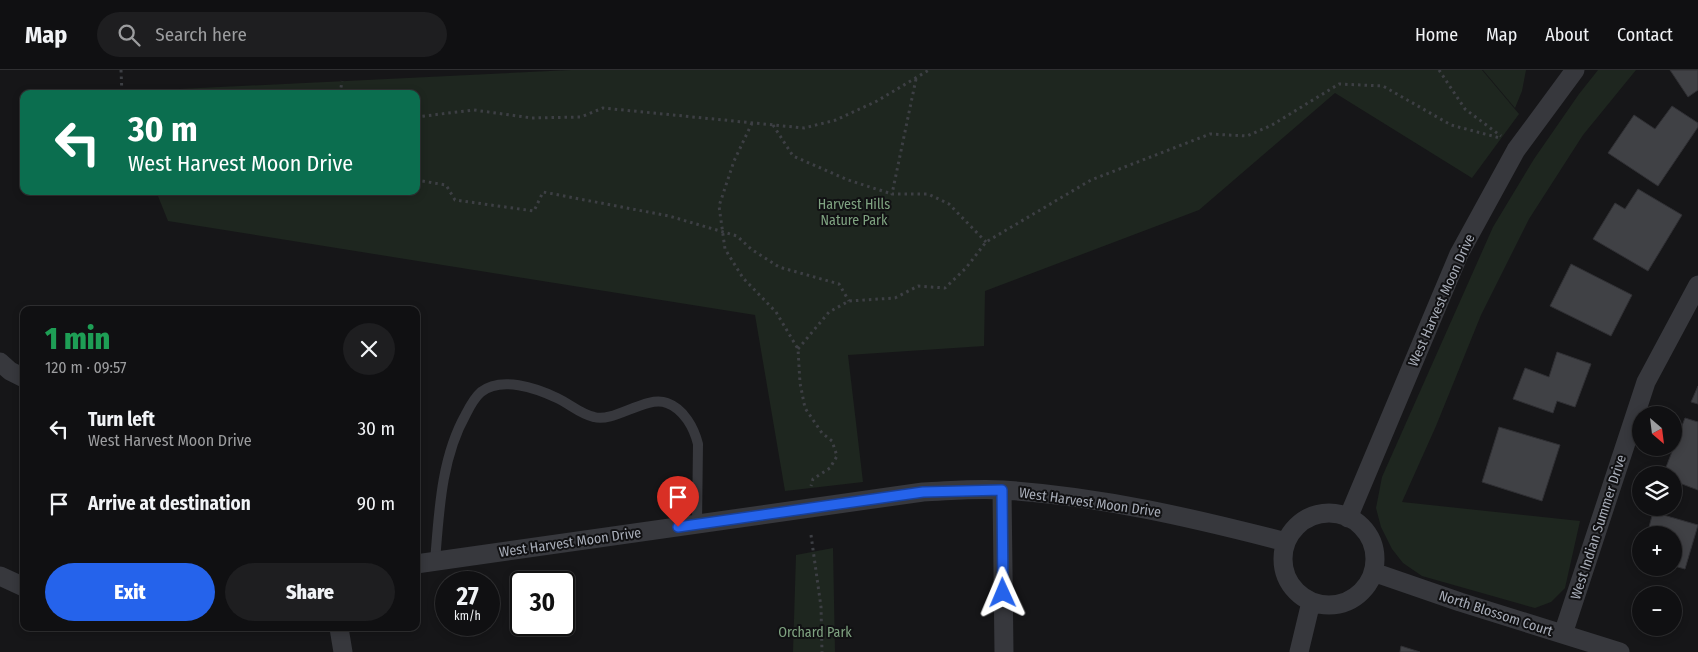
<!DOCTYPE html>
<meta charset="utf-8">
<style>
body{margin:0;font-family:"Fira Sans Condensed",sans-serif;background:#1e1e20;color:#f1f3f6;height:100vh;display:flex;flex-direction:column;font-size:19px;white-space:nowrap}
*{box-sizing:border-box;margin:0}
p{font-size:16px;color:#9c9d9f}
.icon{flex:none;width:28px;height:28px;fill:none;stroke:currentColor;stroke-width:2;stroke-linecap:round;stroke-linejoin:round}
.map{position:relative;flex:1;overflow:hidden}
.side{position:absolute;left:20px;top:236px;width:400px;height:325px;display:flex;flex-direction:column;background:#101012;border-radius:10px;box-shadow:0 2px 8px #0003,0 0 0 1px #303032}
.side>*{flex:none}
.hud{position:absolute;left:20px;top:20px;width:400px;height:105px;border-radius:10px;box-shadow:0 2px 8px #0003,0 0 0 1px #303032;background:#0b6e4f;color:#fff;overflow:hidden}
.needle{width:32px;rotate:152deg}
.tools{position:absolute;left:1632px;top:336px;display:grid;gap:10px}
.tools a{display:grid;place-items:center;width:50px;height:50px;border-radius:50%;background:#101012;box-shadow:0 2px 8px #0003,0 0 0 1px #303032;font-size:25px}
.speed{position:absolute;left:435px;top:501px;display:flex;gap:10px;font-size:25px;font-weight:700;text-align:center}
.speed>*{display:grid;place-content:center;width:65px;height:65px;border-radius:50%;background:#101012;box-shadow:0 2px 8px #0003,0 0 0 1px #303032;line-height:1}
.speed small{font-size:12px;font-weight:400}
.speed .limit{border:2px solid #111;border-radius:8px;background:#fff;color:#111}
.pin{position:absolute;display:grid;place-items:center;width:42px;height:42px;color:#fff;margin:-51px -21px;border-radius:50% 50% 50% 0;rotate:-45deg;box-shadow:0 0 5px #0007}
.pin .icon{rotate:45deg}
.me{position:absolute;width:55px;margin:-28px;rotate:359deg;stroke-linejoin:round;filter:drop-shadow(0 0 4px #0008)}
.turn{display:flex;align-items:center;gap:18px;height:105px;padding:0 25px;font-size:22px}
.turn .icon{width:65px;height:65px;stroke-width:2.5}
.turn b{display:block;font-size:35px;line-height:42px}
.round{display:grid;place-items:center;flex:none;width:52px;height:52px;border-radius:26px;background:#1e1e20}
.summary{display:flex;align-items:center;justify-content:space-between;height:85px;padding:0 25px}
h1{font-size:30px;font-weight:800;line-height:38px;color:#1e9e55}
.button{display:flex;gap:10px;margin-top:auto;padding:10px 25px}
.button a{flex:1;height:58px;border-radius:30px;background:#2563eb;color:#fff;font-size:20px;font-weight:800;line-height:58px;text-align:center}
.button a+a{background:#1e1e20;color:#f1f3f6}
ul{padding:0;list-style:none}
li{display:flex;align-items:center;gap:15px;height:75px;padding:0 25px}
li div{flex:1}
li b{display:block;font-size:19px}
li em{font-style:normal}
header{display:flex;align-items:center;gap:30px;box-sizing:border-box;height:70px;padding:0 25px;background:#101012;border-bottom:1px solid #303032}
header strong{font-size:24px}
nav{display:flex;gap:28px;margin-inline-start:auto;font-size:18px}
.search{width:350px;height:45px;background:#1e1e20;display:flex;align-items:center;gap:12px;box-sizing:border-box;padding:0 18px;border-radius:28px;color:#9c9d9f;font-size:19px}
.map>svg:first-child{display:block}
.green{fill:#1e261f}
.building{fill:#404145;stroke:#303034}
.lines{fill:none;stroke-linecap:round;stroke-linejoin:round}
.path{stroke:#3d3f44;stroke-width:3;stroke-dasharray:2.5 4;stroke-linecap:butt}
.lane{stroke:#37383d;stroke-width:10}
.street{stroke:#37383d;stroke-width:19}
.route-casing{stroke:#184099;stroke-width:12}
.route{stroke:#2563eb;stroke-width:9}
.labels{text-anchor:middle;stroke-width:4;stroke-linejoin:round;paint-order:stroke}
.park-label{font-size:14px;fill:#7fa381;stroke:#111113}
.street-label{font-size:14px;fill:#a8adb8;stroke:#111113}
</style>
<header>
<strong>Map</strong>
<div class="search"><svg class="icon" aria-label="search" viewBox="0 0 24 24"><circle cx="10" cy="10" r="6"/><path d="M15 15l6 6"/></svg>Search here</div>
<nav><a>Home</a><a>Map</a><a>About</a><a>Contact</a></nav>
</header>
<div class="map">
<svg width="1698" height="582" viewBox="0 0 1698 582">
<rect width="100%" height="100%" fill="#161618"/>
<!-- green -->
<path class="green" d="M571,0h911l37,44 -47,64 -137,-85 -136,117 -214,81 -1,55 -136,9 15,127 -78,9 -30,-176 -587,-94 -12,-30h260v-97h-297l-1,-2z
M1483,0h43l-4,21 -7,17z
M1598,0h38l-53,65 -54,84 -48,96 -45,111 -34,76 178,19 -15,67 -14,14 -16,6 -113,-32 -19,-13 -11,-14 -11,-22 -5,-19 6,-31 111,-250 41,-68 45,-65z
M833,478l2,104h-42l3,-97z"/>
<!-- building -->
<path class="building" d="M1670,0h28v20l-10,7z
M1672,36l26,17v4l-40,59 -50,-33 26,-38 21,14z
M1638,119l44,26 -34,56 -55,-32 22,-36 10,6z
M1571,194l61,31 -21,41 -61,-30z
M1557,282l34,12 -16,43 -18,-6 -4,12 -40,-14 12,-31 24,9z
M1698,316v18l-7,-2z
M1685,348l13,4v68l-24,-9v-6h-11z
M1499,357l61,18 -18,56 -60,-19z
M1653,442l45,13 -13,44 -11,-3v-31h-27z
M1401,576l19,6h-20z"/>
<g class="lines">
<!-- path -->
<path class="path" d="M121,0l1,24
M1439,0l26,39 36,27
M916,9l-24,115h36l21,10 37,38
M340,24l2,-13
M416,47l58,-7 58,8 49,-1 22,-9 201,20 32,-8 41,-19 52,-31
M752,53l-18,38 -15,45 6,43 18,29 33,34 22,37 2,34 5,25 17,25 10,8 5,15 -7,12 -17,11 -2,7
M773,55l20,31 55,24 44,14
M416,110l30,5 9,15 79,11 9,-19 126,24 68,20 14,13 28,18 60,17 10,17
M798,279l31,-37 20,-11 46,-3 23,-12 27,2 21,-20 20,-26 105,-62 119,-46 37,2 25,-11 67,-41 44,2 68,39 49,13
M811,465l10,72 1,45"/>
<!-- lane -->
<path class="lane" d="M435,492c4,-50 6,-104 31,-148 4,-8 8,-16 15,-22 20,-16 55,-4 76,6 13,6 23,16 37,19 20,6 52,-22 73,-14 17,6 27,25 31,41l-1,80"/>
<!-- street -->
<path class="street" d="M0,292l10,9 14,7
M1002,420l2,162
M1283 489a46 46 0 1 1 92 0a46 46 0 1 1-92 0Z
M1348,448l111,-264 57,-104 59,-80
M416,494l507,-72c26,-1 54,-4 80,-2 96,6 190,28 283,52
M1373,502l87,30 160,50
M0,506l24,11
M339,558l4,24
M1563,564l83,-252 52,-97
M1299,582l12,-50"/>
</g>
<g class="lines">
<!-- route casing -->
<g class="route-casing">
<path id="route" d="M678,457l245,-35 79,-2 1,103"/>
</g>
<!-- route -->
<use href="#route" class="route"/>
</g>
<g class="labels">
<!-- park labels -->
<g class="park-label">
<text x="854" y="139">Harvest Hills<tspan x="854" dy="16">Nature Park</tspan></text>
<text x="815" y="567">Orchard Park</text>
</g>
<!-- street labels -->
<g class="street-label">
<text transform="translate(1441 230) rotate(-66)" y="5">West Harvest Moon Drive</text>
<text transform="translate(1090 432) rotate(8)" y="5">West Harvest Moon Drive</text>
<text transform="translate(1598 457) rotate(-72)" y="5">West Indian Summer Drive</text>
<text transform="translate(570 472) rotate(-8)" y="5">West Harvest Moon Drive</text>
<text transform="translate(1496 543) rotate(18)" y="5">North Blossom Court</text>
</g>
</g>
</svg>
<div class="tools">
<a><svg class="needle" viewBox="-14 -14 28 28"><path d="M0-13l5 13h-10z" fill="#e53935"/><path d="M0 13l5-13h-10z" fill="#9c9d9f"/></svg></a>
<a><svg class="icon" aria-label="layers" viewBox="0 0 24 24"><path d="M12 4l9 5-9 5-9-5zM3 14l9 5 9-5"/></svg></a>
<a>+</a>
<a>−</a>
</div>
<div class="speed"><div>27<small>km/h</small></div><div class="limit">30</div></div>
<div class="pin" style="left:678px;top:457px;background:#d93025"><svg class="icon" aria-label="arrive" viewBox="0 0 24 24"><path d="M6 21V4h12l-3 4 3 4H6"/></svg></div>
<svg class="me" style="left:1003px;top:523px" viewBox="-20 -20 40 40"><path d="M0-17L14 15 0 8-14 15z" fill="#2563eb" stroke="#fff" stroke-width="4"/></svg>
<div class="hud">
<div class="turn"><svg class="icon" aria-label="left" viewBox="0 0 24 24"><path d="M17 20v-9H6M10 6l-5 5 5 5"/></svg><div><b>30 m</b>West Harvest Moon Drive</div></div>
</div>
<section class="side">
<div class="summary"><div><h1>1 min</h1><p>120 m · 09:57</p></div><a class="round"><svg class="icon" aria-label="close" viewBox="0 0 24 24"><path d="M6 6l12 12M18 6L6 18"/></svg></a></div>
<ul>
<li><svg class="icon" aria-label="left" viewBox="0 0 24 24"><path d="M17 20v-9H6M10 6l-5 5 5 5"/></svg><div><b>Turn left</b><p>West Harvest Moon Drive</p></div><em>30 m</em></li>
<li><svg class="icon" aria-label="arrive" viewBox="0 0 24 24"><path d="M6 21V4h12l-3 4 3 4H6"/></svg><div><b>Arrive at destination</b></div><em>90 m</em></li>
</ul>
<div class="button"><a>Exit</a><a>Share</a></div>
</section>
</div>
